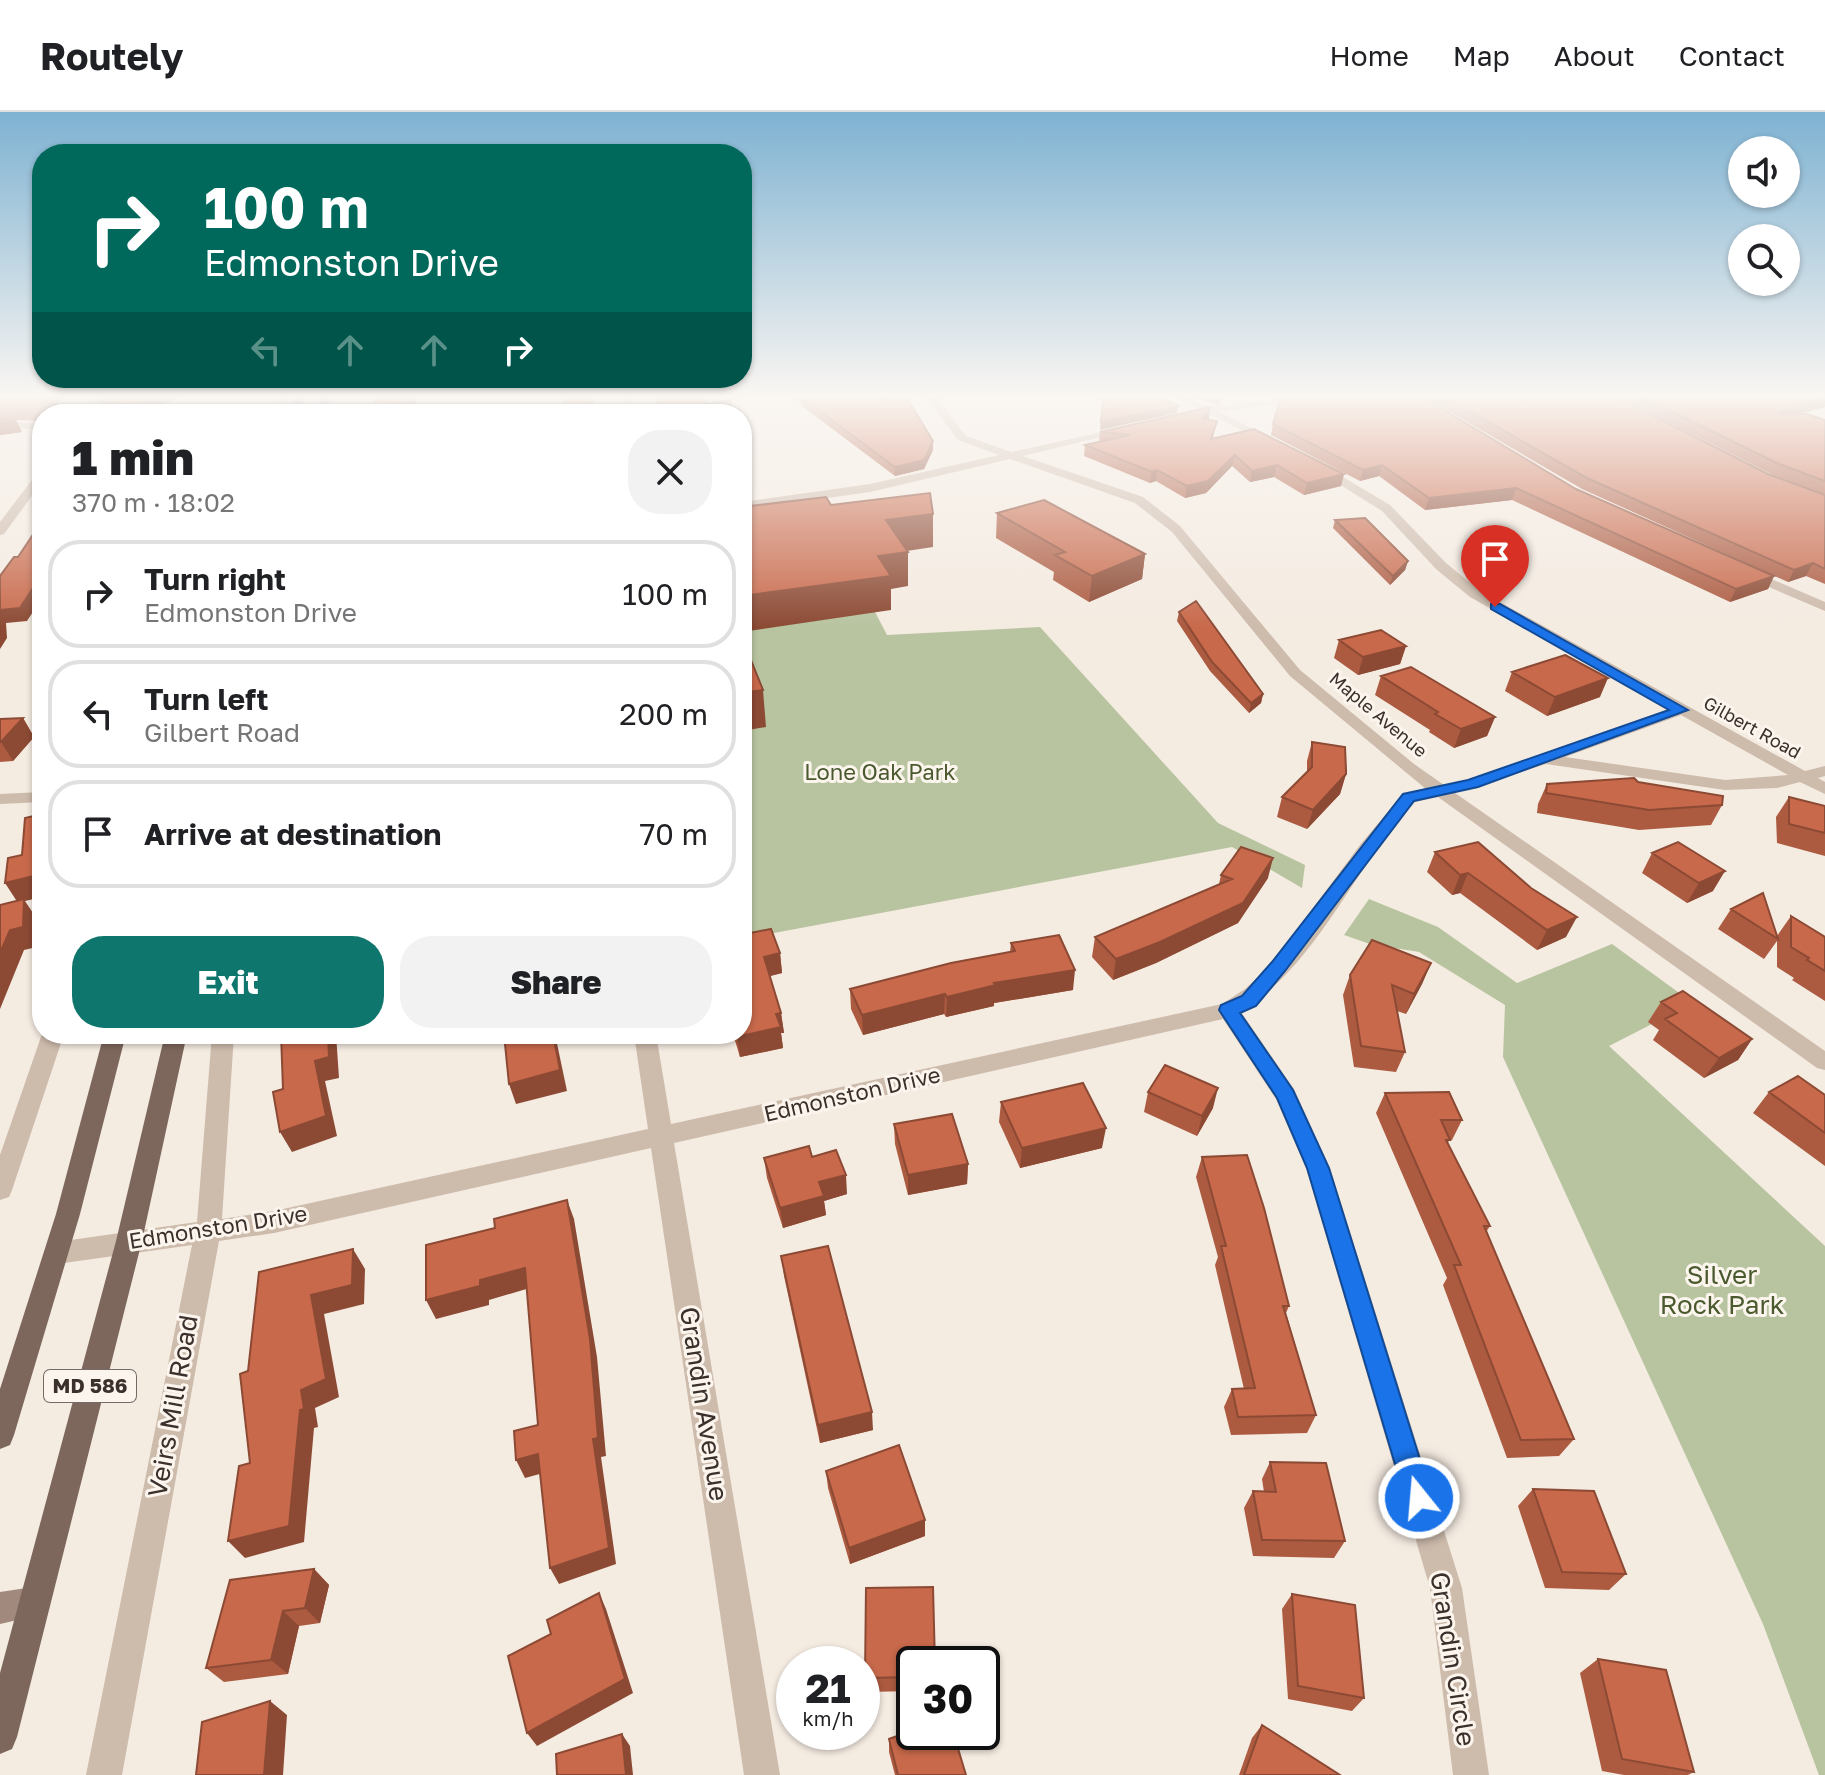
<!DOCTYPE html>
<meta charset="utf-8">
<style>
body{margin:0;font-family:"Golos Text",sans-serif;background:#f2f2f2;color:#202124;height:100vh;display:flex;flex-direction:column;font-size:30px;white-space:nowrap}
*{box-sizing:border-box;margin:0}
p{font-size:26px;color:#757577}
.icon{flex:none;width:44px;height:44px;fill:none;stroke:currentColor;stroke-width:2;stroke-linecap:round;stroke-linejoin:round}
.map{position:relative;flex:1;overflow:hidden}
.sheet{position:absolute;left:32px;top:292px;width:720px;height:640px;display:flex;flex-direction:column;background:#fff;border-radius:32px;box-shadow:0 2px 6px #0004}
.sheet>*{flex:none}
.banner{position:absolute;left:32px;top:32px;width:720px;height:244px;border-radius:32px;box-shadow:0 2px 6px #0004;background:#00695c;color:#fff;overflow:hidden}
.tools{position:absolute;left:1728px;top:24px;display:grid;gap:16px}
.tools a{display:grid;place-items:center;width:72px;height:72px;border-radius:50%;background:#fff;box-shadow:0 2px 6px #0004;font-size:40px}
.speed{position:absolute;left:776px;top:1534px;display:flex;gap:16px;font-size:40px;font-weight:700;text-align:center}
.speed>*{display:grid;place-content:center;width:104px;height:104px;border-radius:50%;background:#fff;box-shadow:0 2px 6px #0004;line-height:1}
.speed small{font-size:20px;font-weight:400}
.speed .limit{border:4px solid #111;border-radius:12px;background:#fff;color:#111}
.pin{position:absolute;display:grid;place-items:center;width:68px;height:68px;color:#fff;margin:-82px -34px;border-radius:50% 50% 50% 0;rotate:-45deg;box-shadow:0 0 8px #0007}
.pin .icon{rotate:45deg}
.me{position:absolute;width:88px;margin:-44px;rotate:343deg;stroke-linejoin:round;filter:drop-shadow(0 0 6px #0008)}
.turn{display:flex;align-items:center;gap:28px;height:168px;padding:0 40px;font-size:36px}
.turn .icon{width:104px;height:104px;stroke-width:2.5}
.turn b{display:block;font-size:56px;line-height:68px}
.lanes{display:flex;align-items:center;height:76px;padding:0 40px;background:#0003;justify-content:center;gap:40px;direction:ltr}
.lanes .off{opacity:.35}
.round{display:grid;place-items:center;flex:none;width:84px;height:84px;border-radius:32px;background:#f2f2f2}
.headline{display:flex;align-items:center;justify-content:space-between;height:136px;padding:0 40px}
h1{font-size:48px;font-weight:800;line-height:60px}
.action{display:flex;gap:16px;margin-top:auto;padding:16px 40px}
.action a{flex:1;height:92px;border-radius:32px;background:#0f766e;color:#fff;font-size:32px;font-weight:800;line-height:92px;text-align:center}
.action a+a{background:#f2f2f2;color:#202124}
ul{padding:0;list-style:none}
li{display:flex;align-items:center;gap:24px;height:108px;margin:0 16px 12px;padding:0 24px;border:4px solid #e0e0e0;border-radius:32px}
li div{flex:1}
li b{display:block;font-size:30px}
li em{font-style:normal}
header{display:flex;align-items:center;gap:48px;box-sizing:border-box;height:112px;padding:0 40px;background:#fff;border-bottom:2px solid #e0e0e0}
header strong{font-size:38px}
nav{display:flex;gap:44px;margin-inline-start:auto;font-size:28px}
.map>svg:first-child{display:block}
.green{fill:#b8c4a0}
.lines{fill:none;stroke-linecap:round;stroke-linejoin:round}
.street{fill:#cdbbac;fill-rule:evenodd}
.secondary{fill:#a18a7d;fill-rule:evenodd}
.primary{fill:#7d675c;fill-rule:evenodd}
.wall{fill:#ac5a40}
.shaded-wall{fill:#8c4a34}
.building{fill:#c8694b;stroke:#8c4a34;stroke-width:2}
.route{fill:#1a73e8;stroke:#114b97;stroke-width:2}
.labels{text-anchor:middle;stroke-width:6;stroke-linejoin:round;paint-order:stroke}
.far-street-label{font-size:18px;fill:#3b302b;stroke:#fbf5ee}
.shield{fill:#fbf5ee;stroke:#756b66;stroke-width:2}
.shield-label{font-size:20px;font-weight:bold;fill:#3b302b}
.park-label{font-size:22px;fill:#4a5a2e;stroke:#fbf5ee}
.street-label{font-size:22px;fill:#3b302b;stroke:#fbf5ee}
.near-park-label{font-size:26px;fill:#4a5a2e;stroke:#fbf5ee}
.near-street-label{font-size:26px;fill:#3b302b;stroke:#fbf5ee}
</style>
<header>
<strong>Routely</strong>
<nav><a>Home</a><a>Map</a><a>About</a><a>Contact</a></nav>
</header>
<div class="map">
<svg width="1825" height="1663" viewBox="0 0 1825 1663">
<rect width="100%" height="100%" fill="#f4ebe1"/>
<!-- green -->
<path class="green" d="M819,392l68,131 153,-8 178,196 87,42 -3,23 -70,-41 -490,92v-427z
M1369,787l69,28 79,56 95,-39 81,59 -84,43 216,200v529h-6l-56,-151 -260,-567 2,-52 -86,-53 -49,-8 -26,-9z"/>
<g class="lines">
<!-- street -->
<path class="street" d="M93,283h10l-13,19h-10z
M280,283h10l-8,19h-10z
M623,283h10l-1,19h-10z
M924,283h10l32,41 45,16 119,-26v4l-107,26 120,41 37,29 120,144 114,94 30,21 24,-5 201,-71 -199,-112 -34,-28 -54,-58 -67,-42v-4h8l67,40 56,58 34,28 325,180 20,-5v10l-7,2 7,4v12l-25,-12 -23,6 -52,2 -179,-26 -91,29 370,258v19l-8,-2 -379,-271 -23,5 -21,23c-47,62 -85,144 -153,187l53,77 36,79 132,420 27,187h-36l-23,-187 -124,-420 -30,-69 -53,-80 -549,124 106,632h-36l-93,-627 -377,85 -55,8 -97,534h-36l106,-530 -135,19 -9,-3 -4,-8 4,-8 9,-3 140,-20 15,-188h22l-12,185 52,-8 374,-82 -14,-95h22l15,90 551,-120 23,-15 24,-22 91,-122 43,-51 23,-5 -136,-113 -118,-144 -37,-29 -125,-44 -140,33 -128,18v-8l128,-18 129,-29 -41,-15zM1681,603l107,60 -63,5 -160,-23z
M1172,283c16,-1 27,12 41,11 42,-2 84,-13 126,-11l-120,17 58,29v4l-4,1z
M0,310l42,1v6l-42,-1z
M42,359v11l-38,52 -4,1v-13l38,-50z
M1748,457l77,33v9l-82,-35v-6z
M42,680v10l-42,2v-10z
M42,922h22l-52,156 -3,7 -9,3v-45z"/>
<!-- secondary -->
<path class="secondary" d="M33,1475l11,5 5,11 -5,11 -44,10v-32z"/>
<!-- primary -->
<path class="primary" d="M296,283h10l-8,19h-10z
M322,283h10l-7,19h-10z
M104,922h22l-46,180 -66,221 -4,10 -10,4v-60l56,-175z
M165,922h22l-45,207 -125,496 -5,12 -12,5v-81l116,-432z"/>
</g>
<!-- wall -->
<path class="wall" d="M0,283h65l-16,19h-7v7l-26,-1 6,12 -22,3z
M107,283h76l-41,19h-15l-25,-3 -4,-10z
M372,283h46l-6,17h-8l-30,-12z
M560,283h34l-34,3z
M656,283l51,9 24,-4v14h-70l-2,-2z
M795,283h95l-2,5 45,50 -9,19 -29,7 -93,-70z
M1196,283h29l-7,10 -22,-7z
M1421,283h162l185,79 57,21v89l-19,-8 -18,6 -206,-93z
M1625,283h200v12l-26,7 26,6v75l-52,-20 -150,-76z
M1210,295l-2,13 9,1 -4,17 131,36 -3,12 -37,9 -30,-18 -24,5 -18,-16 -26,27 -21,5 -29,-17 -6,2 -66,-27 1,-11 14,-3 1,-10z
M1273,312l303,65 198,87 -6,13 -38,13 -218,-102 -87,10 -46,-34 -19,5 -89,-46z
M997,401l148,41 -3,25 -53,23 -36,-22 1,-8 -58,-34z
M1335,408l73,41 -3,9 -15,15 -57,-57z
M1179,500l84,82 -2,9 -12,10 -39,-42 -33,-50z
M1339,528l67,6 -6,18 -42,11 -24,-17z
M1512,560l88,25 -53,19 -42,-25z
M1381,564l114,41 -8,19 -33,12 -25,-16 1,-2 -55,-35z
M23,606l11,19 -21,24 -13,1v-43z
M1312,630l34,32 -6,20 -33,35 -30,-12 5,-20 25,-24v-12z
M1638,670l84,23 -11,20 -72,5 -102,-17 1,-9 9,-20z
M1789,685l36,9v50l-48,-13 -1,-26z
M1435,740l131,85 -29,13 -77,-57 -8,2 -25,-23z
M1652,741l61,38 -26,12 -45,-30z
M1221,763l47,3 -30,45 -82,40 -43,17 -21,-23 3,-20 124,-53z
M1731,797l46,27 14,-20 34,21v64l-33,-21 2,-2 -17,-11v-26l-13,18 -46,-30z
M750,821l30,20 2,20 -12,3 11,37 3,20h-3l2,15 -43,9 -7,-23h9z
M1011,831l62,47 -79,13v3l-48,11 -2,-3 -81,21 -12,-26 -1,-20 160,-37z
M1431,851l-9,21 -16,30 -9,-3 8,41 -9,20 -42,-5 -11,-72 7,-20z
M1661,890l91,37 -14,21 -34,18 -51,-38 6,-10 -11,-8z
M1148,980l65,16 -16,28 -53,-24z
M1769,980l56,3v71l-72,-53z
M1385,981l77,27 -10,20h-3l-1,3 42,83 -4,6 88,207 -15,17 -52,2 -64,-173 4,-7 -71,-165z
M1001,990l101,46 -82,20 -21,-46z
M894,1012l74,40 -1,20 -59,11 -13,-51z
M812,1045l35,37 -23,7 2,14 -43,13 -16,-50 -3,-20z
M1202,1045l87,149 -3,7 30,102 -9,18 -76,2 -7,-28 8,-18h12l-29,-124 3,-8 -22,-80z
M781,1144l92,174 -53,13 -36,-167z
M1270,1350l75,79 -11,17 -81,-2 -9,-48 9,-17 11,1 -2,-13z
M826,1359l99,65 -75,28 -22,-76z
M1533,1377l93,85 -17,16 -64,-2 -27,-82z
M314,1457l15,16 -9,38 -21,3 -11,48 -64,8 -18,-14z
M1292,1482l72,104 -12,13 -64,-12 -6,-90z
M1598,1547l96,113 -6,3h-64l-22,-4 -22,-98z
M914,1552v27l-48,1 -1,-14z
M1262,1613l78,50h-101l13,-37z
M889,1627l77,36h-71l-6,-23z"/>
<!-- shaded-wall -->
<path class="shaded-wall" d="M50,283h15l-16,19h-7v3l-4,-8z
M157,283h26l-41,19h-4l-4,-9z
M412,283h6l-6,17 -3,-10z
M591,283h3l-2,19h-7z
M1221,283h4l-7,10 1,-7z
M1825,286v9l-50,13 5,-10z
M401,290l3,10 -1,2h-6z
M1178,294l-1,7 -77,17 1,-8z
M1210,295l-1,11 -7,12 1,-11z
M16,308l6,12 -22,3v-13z
M933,329v9l-9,19 -29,7v-9z
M1235,343l-3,11 -26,27 -21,5 2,-12z
M1277,353l-3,12 -24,5 2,-11z
M1382,353l-3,11 -19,5 3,-11z
M1157,358l-1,11 -6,2 2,-11z
M1344,362l-3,12 -37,9 3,-12z
M742,365h2l1,10 -3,1z
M1516,376l-4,12 -87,10 4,-12z
M933,402v33l-46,7 -1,-34z
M908,440v34l-17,3v21l-149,22v-36l136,-40z
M1145,442l-3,25 -53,23 3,-26z
M1408,449l-3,9 -15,15 3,-9z
M1813,451l-7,13 -18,6 6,-12z
M42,462v24l-15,23 -21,2 1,15 -7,11v-39z
M1774,464l-6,13 -38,13 6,-13z
M1406,534l-6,18 -42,11 5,-18z
M1608,566l-8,19 -53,19 8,-19z
M763,578l3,37 -24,4v-38z
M1263,582l-2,9 -12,10 2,-10z
M1495,605l-8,19 -33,12 7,-19z
M23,606l11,19 -21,24 -12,-19z
M1346,662l-6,20 -33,35 6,-19z
M1273,746l-5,20 -30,45 -82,40 -43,17 3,-21z
M1725,759l-12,20 -26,12 12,-20z
M1468,761l-8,20 -8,2 8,-20z
M42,762v23l-17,4 12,18v28l-13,3 -24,59v-56l18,-50 -13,-20z
M1577,805l-11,20 -29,13 10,-20z
M780,841l2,20 -16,4 -2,-20z
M1431,851l-9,21 -16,30 8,-20z
M1075,858l-2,20 -79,13v3l-48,11 1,-20 47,-14z
M945,882l-1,20 -81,21 -1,-20z
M781,901l3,20h-3l2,15 -43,9 -3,-20 39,-23z
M328,922h8l3,44 -14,3 12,55 -45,16 -12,-20z
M553,922h2l12,57 -51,13 -7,-20z
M1752,927l-14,21 -34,18 15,-20z
M1218,976l-5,20 -16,28 5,-20z
M1106,1016l-4,20 -82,20 2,-20z
M968,1052l-1,20 -59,11v-20z
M846,1063l1,19 -23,7 2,14 -43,13 -3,-20 39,-26z
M567,1088l7,19 23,138 9,99 -5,1 15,107 -57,20 -9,-16 43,-129z
M353,1137l12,20 -1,35 -40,10 15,83 -24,11 3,19 -4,1 -10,114 -59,16 -17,-17 83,-246z
M525,1156l8,19 -44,13v5l-53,14 -10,-19 54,-20z
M872,1300l1,18 -53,13 -2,-18z
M538,1342l9,18 -22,6 -9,-18z
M925,1408v16l-75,28 -1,-16z
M314,1457l15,16 -9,38 -15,-15z
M599,1481l7,16 27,84 -96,53 -10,-13z
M283,1499l16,15 -11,48 -17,-14z
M270,1589l17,14 -4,60h-19z
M622,1622l8,12 3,29h-7z"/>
<!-- building -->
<path class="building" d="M0,283h50l-12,14 -38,-1z
M107,283h50l-23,10 -36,-4z
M378,283h34l-3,7h-8l-4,12h-28z
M568,283h23l-1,10 -5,9h-28z
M656,283h48l3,9 24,-4 -1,14h-60l-13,-12z
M800,283h86l-3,5h25l25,41 -9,19 -29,7 -93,-69z
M1128,283h28l22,11 -77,16 2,-22z
M1293,283h126l157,94 198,87 -38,13 -220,-101 -87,10 -47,-33 -19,5 -90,-46 8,-27z
M1441,283h142l7,3 25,-2 153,78 57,21v74l-12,-6 -19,7 -207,-92z
M1638,283h187v3l-45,12v4h27l18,6v61l-46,-17z
M1210,295l-7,12 14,2 -6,18 43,-10 90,45 -37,9 -30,-18 -25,6 -17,-16 -27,26 -21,5 -30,-16 -5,2 -67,-27 45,-10 -30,-3z
M0,307l16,1 -16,2z
M930,381l3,21 -47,6 22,32 -30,4 13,20 -149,20v-89l84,-10 5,8z
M1044,388l101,54 -53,22 -37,-21 10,-3 -68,-39z
M1365,406l43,43 -15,15 -58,-56z
M42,409v53l-22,34 -20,2v-34l14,-19h4z
M1196,489l67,93 -12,9 -39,-41 -33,-50z
M1381,518l25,16 -43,11 -24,-17z
M742,526l21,52 -21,3z
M1565,543l43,23 -53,19 -43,-25z
M1411,555l84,50 -34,12 -26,-15 3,-2 -57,-36z
M23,606l-22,24h-1v-23z
M1312,630l33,5 1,23v4l-33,36 -31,-13 30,-30z
M1634,666l4,4 85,14 -1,9 -73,5 -103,-17 1,-9z
M1789,685l36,9v27l-36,-9z
M42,702v60l-37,9 3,-25 14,-3 3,-37z
M1478,730l53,46 46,29 -30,13 -79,-57 -8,2 -25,-23z
M1678,730l47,29 -26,12 -47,-30z
M1241,735l32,11 -30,45 -83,39 -44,17 -21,-22 137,-58 -11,-4z
M1763,781l15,46 -47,-30z
M24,787l-1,28 -13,3 -10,23v-48z
M1791,804l34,21v34l-18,-11 2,-2 -18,-11z
M748,814l2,7 21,-4 9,24 -16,4 17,56 -5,1 5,13 -44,10 -1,-3h6v-107z
M1059,823l16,35 -81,13 2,2 -49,12 -2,-3 -83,21 -12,-26 101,-26 64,-12 -4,-8z
M1372,828l59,23 -17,31 -22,-9 13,67 -44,-6 -11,-71z
M1683,879l69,48 -33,19 -54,-39 12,-6 -16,-11z
M281,922h47l1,23 -14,4 11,55 -46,16 -7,-40 10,-3z
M504,922h49l7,36 -51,14z
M1165,953l53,23 -16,28 -54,-24z
M1798,964l27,19v38l-56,-41z
M1083,971l23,45 -84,20 -21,-46z
M1449,980l13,28h-21l9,20h-4l44,86h-6l90,213 -53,1 -67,-175h7l-76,-172z
M952,1002l16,50 -60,11 -14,-51z
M809,1034l3,11 24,-7 10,25 -27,7 5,14 -44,12 -16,-50z
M1247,1043l17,53 25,98h-6l33,109 -78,2 -6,-28 23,-1 -34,-142h5l-24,-89z
M567,1088l23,139 8,99 -5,1 16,109 -59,20 -12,-114 -22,6 -2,-29 24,-6 -13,-157 -45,12v6l-54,14v-55l69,-17 -1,-9z
M828,1134l44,166 -54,13 -37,-169z
M353,1137l-1,36 -41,10 15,84 -25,11 3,19 -4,1 -11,116 -61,15 11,-75 11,-3 -10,-89 8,-3 11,-99z
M899,1333l26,75 -76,28 -23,-77z
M1270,1350l56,1 19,78 -83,-1 -9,-49 23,1z
M1533,1377l61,2 32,83 -64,-2z
M314,1457l-9,39 -22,3 -12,49 -65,8 24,-88z
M933,1475l2,77h-21v13l-49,1 1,-90z
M599,1481l26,86 -98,54 -19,-77 43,-22 -4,-14z
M1292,1482l63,11 9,93 -66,-12z
M1598,1547l68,11 28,102 -72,-13z
M270,1589l-6,74h-68l6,-53z
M1262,1613l78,50h-96z
M914,1618v2h39l13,43h-68l-9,-36z
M622,1622l4,41h-69l-1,-21z"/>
<!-- sky -->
<linearGradient id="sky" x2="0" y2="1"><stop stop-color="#7eb2d2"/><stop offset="0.55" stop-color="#faf6f2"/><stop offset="1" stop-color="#faf6f2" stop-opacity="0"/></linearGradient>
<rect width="1825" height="516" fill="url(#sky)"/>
<!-- route -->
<path class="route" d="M1491,492h9l188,106 -210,77 -64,14 -129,170 -29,35 -16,7 53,77 36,78 103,330 -4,10 -9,4 -10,-4 -4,-10 -98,-330 -30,-70 -58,-88 2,-5 21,-9 30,-34 131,-168 65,-14 201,-70 -178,-101z"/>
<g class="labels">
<!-- far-street labels -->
<g class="far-street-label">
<text transform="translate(1378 603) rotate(40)" y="6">Maple Avenue</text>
<text transform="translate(1752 616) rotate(29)" y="6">Gilbert Road</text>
</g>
<!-- shield labels -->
<rect class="shield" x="44" y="1258" width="92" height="32" rx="6"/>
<g class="shield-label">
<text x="90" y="1281">MD 586</text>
</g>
<!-- park labels -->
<g class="park-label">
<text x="880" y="668">Lone Oak Park</text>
</g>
<!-- street labels -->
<g class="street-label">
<text transform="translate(852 982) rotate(-13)" y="8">Edmonston Drive</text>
<text transform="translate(218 1115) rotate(-9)" y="8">Edmonston Drive</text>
</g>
<!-- near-park labels -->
<g class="near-park-label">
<text x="1722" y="1172">Silver<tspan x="1722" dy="30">Rock Park</tspan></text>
</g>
<!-- near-street labels -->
<g class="near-street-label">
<text transform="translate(704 1292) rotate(81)" y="9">Grandin Avenue</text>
<text transform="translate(173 1294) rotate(-80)" y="9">Veirs Mill Road</text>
<text transform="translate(1453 1547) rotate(81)" y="9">Grandin Circle</text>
</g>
</g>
</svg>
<div class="tools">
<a><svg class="icon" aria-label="sound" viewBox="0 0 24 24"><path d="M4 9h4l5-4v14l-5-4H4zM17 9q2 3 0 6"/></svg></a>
<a><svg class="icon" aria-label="search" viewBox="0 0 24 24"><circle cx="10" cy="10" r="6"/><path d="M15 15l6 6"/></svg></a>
</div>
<div class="speed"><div>21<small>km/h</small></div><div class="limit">30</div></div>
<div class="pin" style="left:1495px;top:495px;background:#d93025"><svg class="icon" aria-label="arrive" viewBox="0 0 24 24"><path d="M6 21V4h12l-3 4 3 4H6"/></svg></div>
<svg class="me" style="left:1419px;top:1386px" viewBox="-20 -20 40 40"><circle r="17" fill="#1a73e8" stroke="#fff" stroke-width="3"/><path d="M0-11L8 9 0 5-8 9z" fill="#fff"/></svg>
<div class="banner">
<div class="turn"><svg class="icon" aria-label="right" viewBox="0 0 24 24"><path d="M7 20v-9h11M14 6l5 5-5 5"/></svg><div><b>100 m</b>Edmonston Drive</div></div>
<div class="lanes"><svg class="icon off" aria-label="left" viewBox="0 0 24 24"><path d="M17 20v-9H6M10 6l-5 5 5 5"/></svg><svg class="icon off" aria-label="ahead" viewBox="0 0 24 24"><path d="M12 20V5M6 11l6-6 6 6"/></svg><svg class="icon off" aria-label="ahead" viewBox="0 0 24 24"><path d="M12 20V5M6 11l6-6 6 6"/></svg><svg class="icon" aria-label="right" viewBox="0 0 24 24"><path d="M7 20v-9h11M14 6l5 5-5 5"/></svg></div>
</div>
<section class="sheet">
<div class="headline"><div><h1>1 min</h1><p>370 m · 18:02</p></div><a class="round"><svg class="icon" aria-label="close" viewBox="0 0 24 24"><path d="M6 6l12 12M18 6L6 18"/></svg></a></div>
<ul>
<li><svg class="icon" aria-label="right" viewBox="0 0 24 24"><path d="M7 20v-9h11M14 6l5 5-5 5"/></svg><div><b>Turn right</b><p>Edmonston Drive</p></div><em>100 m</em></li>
<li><svg class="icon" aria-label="left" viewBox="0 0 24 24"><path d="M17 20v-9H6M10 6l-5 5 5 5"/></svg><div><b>Turn left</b><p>Gilbert Road</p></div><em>200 m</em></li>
<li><svg class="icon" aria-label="arrive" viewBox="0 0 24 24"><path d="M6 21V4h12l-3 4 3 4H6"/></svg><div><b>Arrive at destination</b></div><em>70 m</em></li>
</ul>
<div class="action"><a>Exit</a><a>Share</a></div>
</section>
</div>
